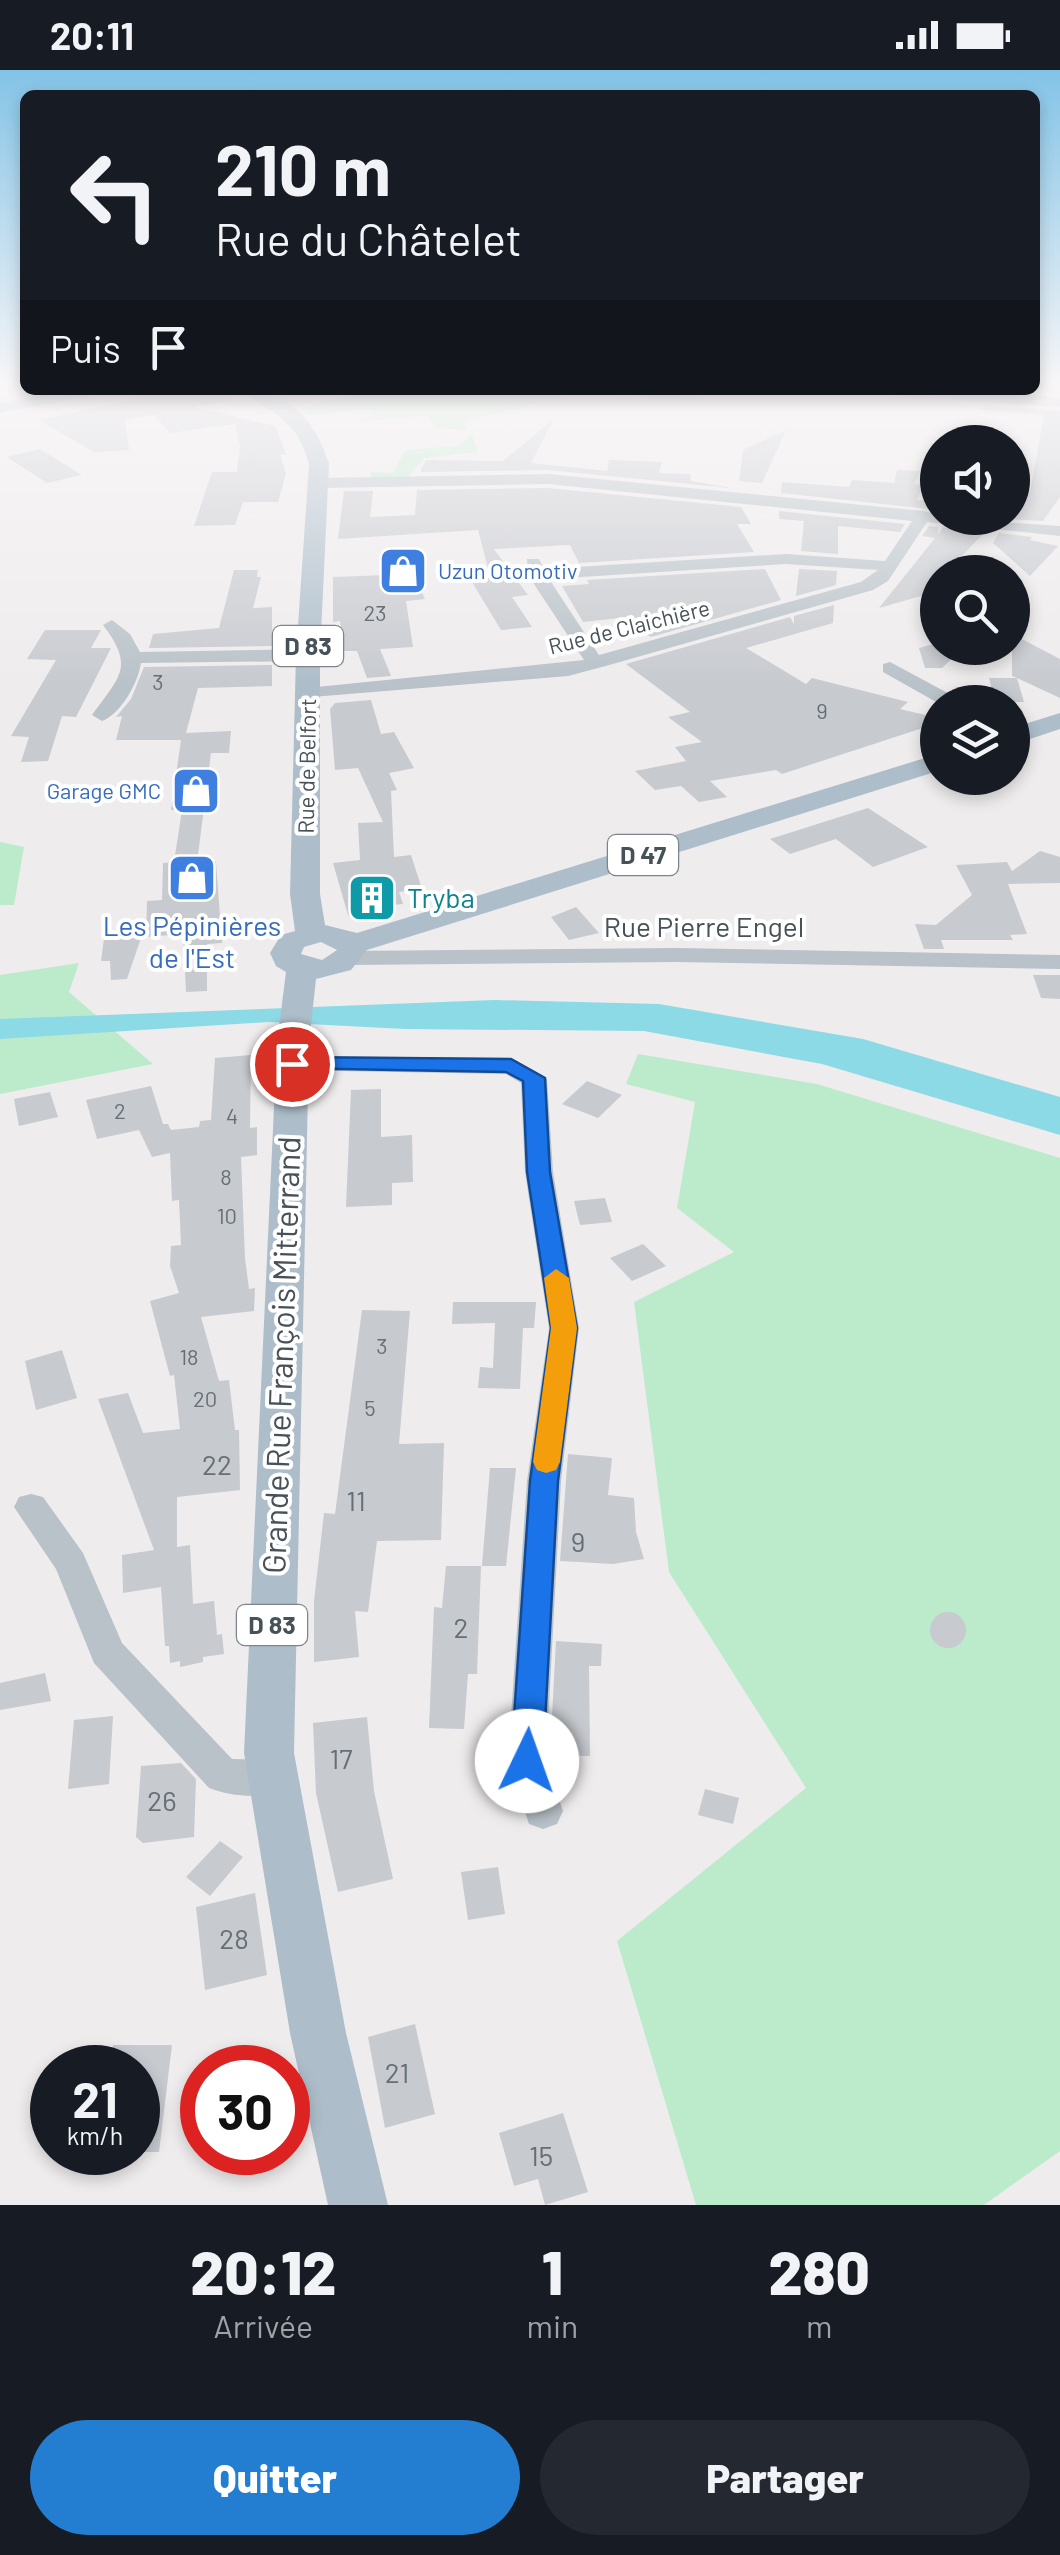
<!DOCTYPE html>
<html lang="fr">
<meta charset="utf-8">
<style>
body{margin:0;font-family:Barlow,sans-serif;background:#242831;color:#f1f3f6;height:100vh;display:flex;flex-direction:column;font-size:38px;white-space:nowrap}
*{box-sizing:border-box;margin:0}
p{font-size:32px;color:#9ea1a6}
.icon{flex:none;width:55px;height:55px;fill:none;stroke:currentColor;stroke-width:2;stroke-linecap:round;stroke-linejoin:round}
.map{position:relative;height:2135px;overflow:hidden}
.sheet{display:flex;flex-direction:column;background:#171b24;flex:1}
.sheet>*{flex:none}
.guide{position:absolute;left:20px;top:20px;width:1020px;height:305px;border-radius:15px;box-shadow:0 5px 15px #0003;background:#171b24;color:#f1f3f6;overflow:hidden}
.fabs{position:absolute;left:920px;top:355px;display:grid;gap:20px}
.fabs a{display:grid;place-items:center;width:110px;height:110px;border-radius:50%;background:#171b24;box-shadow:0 5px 15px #0003;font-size:50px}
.speed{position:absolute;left:30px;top:1975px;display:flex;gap:20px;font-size:50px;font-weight:700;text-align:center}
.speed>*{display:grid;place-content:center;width:130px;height:130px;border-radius:50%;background:#171b24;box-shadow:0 5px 15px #0003;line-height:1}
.speed small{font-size:25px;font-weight:400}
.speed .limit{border:15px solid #d22;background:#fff;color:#111}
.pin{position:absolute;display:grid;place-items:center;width:85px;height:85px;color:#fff;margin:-42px;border:5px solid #fff;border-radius:50%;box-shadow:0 2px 10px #0007}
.me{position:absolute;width:110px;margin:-55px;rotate:3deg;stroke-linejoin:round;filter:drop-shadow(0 0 8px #0008)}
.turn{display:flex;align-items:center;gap:35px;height:210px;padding:0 30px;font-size:45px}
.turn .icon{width:130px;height:130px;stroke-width:2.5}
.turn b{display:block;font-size:70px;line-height:85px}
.then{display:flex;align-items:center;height:95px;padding:0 30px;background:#0003;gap:20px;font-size:38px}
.eta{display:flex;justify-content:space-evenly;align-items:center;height:170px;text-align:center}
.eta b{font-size:60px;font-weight:800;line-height:70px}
.cta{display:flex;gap:20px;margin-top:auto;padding:20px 30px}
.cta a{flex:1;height:115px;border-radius:60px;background:#237ed2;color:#fff;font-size:40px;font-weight:800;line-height:115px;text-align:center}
.cta a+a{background:#242831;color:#f1f3f6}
.status{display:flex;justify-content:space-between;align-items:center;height:70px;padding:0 50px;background:#171b24;direction:ltr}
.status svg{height:28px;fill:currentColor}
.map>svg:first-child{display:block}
.green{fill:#bcebcb}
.water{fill:#8cdae6}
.building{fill:#c7cacf}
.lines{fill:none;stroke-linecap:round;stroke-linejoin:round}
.minor{fill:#b8c2c8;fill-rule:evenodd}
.major{fill:#adbeca;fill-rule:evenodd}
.route{fill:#1a73e8;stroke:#114b97;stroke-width:2.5}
.slow{fill:#f59e0b}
.labels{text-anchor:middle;stroke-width:8;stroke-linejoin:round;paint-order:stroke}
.far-shop-label{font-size:22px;fill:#366cbe;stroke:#fff;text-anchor:start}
.number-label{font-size:22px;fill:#666f76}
.far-street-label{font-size:22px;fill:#465158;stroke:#fff}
.shield{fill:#fff;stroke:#7e858a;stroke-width:2.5}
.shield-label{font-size:25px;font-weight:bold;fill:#465158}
.culture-label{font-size:28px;fill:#0d838f;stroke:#fff;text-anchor:start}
.shop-label{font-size:28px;fill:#366cbe;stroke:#fff}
.street-label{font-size:28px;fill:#465158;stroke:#fff}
.near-number-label{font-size:28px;fill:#666f76}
.near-street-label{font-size:32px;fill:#465158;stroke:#fff}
</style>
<div class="status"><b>20:11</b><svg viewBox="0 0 49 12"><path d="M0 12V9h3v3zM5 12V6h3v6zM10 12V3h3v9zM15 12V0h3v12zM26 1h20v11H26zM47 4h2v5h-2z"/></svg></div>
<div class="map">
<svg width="1060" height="2135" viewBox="0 0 1060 2135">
<rect width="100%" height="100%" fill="#efeced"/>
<!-- green -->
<path class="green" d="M371,320h216l109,7 6,4 -126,-9 -112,30 4,8 -33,-2 -7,-12 -85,6 32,-4 -5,-9 -62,6 -6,-7z
M472,364l6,18 -54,6 -16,19 -38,4 1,-9 22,1 12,-23 53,-4z
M0,772l24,5 -10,58h-14z
M79,893l-10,29 84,72 -153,30v-119z
M638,984l179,30 243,74v993l-76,54h-288l-79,-264 189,-153 -137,-216 -35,-270 100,-50 -57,-44 18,-106 -69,-18z"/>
<!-- water -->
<path class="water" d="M494,930l165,4 204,35 197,58v38l-238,-71 -178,-33 -239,-2 -136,-7 -269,17v-20z"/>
<!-- building -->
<path class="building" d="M178,320h52l1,11 -37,6 81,19 11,28 -6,1 6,18 -8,29h-35l-8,23 -41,1 18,-54h25l3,-25 -5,-23 -65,9 -16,-18 -29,5 4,30 -35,2 -55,-32 101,-22 -3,-4 10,3z
M983,335l77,6v86l-17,24 -35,-2 4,-1v-29l18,3 14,-77 -62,-5z
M554,349l-23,44 76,8 2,-11 53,2 -3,11 31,1 1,7 40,7 -183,-18 -128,2 6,-12 77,1z
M786,360l-24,53 -23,-2 4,-31z
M40,379l42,26 -35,8 -40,-26z
M897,400l23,1 -6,13 9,1 -6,15 21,2v8l-157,-17 1,-11 67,5 3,-7 42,3z
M548,418l193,19 10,17h-14l17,28 -175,11 -9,-18 -76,4 34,46 -16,2 20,30 -31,3 -32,-53 21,-1 -12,-46 -140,9 6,-48h29l-3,26 45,-2 2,-25z
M779,441l126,13 -5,8 -62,-6v28l-37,-3 3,-30 -25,-2z
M929,456l9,1v7l5,-7 41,6 -27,28 -6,-1 -8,12h-5v8l-10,14 -49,14 56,-70 -13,-2z
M999,463l33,4 -2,3 28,6 -28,30 -37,-33z
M765,499l16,31 -130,37 -31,-19 -37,4 -21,-36 27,-2 -2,-4z
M799,499l38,2 -1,14 -40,11z
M234,500h24l-1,7h4l-8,31 19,-1v39l-123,2 4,-14 66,-6z
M413,504l12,25 -19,2 7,46 -33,2 11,27 -24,2 -10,-27h-13l-4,-30 -7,1v-45z
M834,535l-1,18 -87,25 60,36 6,-6 96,24 -8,7 38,9v5l-156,51 -6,-4 -66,11 17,16 -28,5 -18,-16 -26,4 -20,-19 51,-10 -11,-14 27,-5 -34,-25 22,-5 -64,-48 164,-47 4,7v-8z
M45,560h56l-10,18h20l-35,69 -14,-1 -14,45 -27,1 8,-25 -18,-1 45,-76 -29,-1z
M1012,564l48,25v39l-43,-20 7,24h-29l-6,-24h28l-5,-2z
M934,574l4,4h25l-21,20h-17l-6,-20z
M272,595v21l-74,2 -12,45 45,-2 -2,22h-18l-14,110 19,-1 6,81 -15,1v47l-21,1 -3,-58 -37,3 1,-36 15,-1 1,-37 11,-1 8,-52h-11l10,-70h-65l6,-24 -6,1 15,-18 13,-32z
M371,630l10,34 13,-2 20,36 -25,5 8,17 -6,1 3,66 17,-2 11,34 -23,3 4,12 -21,2 2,8 -23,7 -13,-6 -15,-52 27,-3 -2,-37 25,-1 -25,-54 -23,2 -5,-61 5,-6z
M868,738l60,39 -55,20 -37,-28 -46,15 -20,-15z
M1040,781l20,6v26l-52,1 19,50 -17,1 3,5h-72l3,9h-20l-9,-25 21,1 36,-30 -16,-30 51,-3 5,9z
M576,837l23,26 -30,7 -18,-23z
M142,865l-15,44 -16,1 -1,-19h-9l3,-23z
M1033,905h27v24l-19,-1z
M251,985l-1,73 7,-1v28l-16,2 4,101 4,31 6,-1 -1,23 -53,6 18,64 10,-1 6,50h4l1,60 -63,7v50l13,-2 3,59 21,-3 3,34 5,-1 2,20 -21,3v5l-23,5v-6l-10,2 -1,-17h-4l-4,-59 -38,6 -1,-38 32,-5 -56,-151 30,-6 15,40 37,-4 -6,-54 -4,1 -20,-75 29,-8 -9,-27 1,-20 10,-1 -2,-45 -7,1 -2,-48 -18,4 -13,-27 -42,9 -11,-39 65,-14 12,38h5l3,6 28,-3 1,-6 11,-1 4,-62z
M587,1011l35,14 -24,23 -36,-14z
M381,1019v48l31,-2 1,47 -21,1v22l-46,2 5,-117z
M50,1022l8,25 -39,9 -5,-27z
M605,1128l7,24 -32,3 -6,-24z
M643,1174l23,22 -34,15 -22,-23z
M453,1232h83l-2,26h-11l-3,61 -42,-1 2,-21 13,1 2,-45 -43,1z
M362,1240l48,1 -11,133 45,-1 -3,97 -64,1 -9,71 -13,-1 4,46 -45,5v-61l10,-88 11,1z
M62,1280l15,48 -41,12 -11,-49z
M568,1384l44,4 -4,37 26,3 2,34 8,27 -31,5 -53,-3z
M490,1398h26l-10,98h-24z
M446,1496h35l-4,108h-9l-4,55 -35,-1 5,-121 8,1z
M930 1560a18 18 0 1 1 36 0a18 18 0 1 1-36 0Z
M556,1571l46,3 -1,22h-12l1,90 -40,-1z
M45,1603l6,28 -51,9v-27z
M113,1646l-4,68 -41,5 6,-69z
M367,1647l7,74 19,88 -55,13 -22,-99 -3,-70z
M181,1693l15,16 -2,58 -51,6 -7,-6 5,-71z
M705,1719l34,9 -6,26 -35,-9z
M220,1771l23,16 -33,39 -24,-19z
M498,1797l7,47 -37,6 -7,-48z
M255,1823l12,82 -62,15 -9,-83z
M415,1954l20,90 -50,14 -17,-91z
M113,1975h59l-13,107h-21v-84h-29z
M563,2043l25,79 -43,13 -7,-26 -24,7 -15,-53z"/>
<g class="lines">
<!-- minor -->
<path class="minor" d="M865,320l141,4 7,-3 47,8v8l-188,-13z
M548,404l375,37 15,3v4l122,8v10l-133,-14 -39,59 -15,9 -271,77 -34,9 -268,22v-8l7,-2 277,-28 -56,-85 -1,-16h12l5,10 242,-15 99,7 27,-40 -364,-37 -229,4 -8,-5 8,-5zM786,494l92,6 -17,12 -262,73 -50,-76z
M112,550l18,14 10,18 168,-3 9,6 -9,6 -167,2c-3,20 -20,51 -39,58l-10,-6c28,-39 43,-48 11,-90z
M890,592l67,36 3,4 -22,1 -55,-31v-8z
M676,878l384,7v14l-384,-7 -328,3 -12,-7 12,-7z
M293,986l218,2 36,21 6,93 26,156 -18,153 -15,280 17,50 -6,13 -14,5 -14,-5 -21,-63 19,-280 22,-153 -24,-156 -4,-89 -15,-9 -222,-4 -4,-6 4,-6z
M31,1424l12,3 40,56 39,90 110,116 41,1 14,6 6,12 -6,12c-23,9 -55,7 -78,-2l-115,-125 -38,-94 -42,-62 5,-10z"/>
<!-- major -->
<path class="major" d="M66,320h36l-9,5 -93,18v-10z
M242,320c47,0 74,31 87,74l-9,191v239l5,31 32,8 581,-179v17l-571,179 -16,20 -35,9 -7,64 -15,710 52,280 42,172h-60l-38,-172 -46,-280 33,-710 9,-71 -10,-6 -6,-13 11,-18 14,-4 -5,-37 6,-239 13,-191c-13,-47 -35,-47 -67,-74zM321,872l16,8 -15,10 -21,-6 3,-7z
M1060,643v16l-48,16v-17z"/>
</g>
<!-- sky -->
<linearGradient id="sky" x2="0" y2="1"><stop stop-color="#83c3e7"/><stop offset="0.51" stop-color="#f8f6f7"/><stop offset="1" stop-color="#f8f6f7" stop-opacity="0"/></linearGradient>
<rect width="1060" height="615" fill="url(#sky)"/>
<!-- route -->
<path class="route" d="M292,987l219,2 34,19 5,94 27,156 -19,153 -15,280 -5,10 -11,5 -11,-5 -5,-10 19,-280 21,-153 -24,-156 -4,-91 -17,-9 -221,-4 -3,-4 3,-5z"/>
<!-- slow -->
<path class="slow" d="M556,1199l13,9 8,50 -17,134 -4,8 -10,3 -9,-3 -4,-8 18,-134 -7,-50z"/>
<!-- icons -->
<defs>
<g id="shop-square" transform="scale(2.5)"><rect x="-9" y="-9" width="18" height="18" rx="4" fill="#3f7fe0" stroke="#fff"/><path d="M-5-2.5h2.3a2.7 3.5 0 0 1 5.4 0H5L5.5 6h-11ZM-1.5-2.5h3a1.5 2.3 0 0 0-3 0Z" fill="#fff"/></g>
<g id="building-square" transform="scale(2.5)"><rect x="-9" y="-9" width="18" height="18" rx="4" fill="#0f9aa8" stroke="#fff"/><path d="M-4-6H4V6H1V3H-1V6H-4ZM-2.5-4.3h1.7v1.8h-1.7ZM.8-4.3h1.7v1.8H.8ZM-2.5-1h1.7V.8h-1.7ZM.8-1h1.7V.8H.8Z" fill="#fff"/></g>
</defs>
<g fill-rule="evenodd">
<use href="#shop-square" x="403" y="501"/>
<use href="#shop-square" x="196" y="721"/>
<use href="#shop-square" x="192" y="808"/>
<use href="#building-square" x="372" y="828"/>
</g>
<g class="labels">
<!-- far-shop labels -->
<g class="far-shop-label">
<text x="438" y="509">Uzun Otomotiv</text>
<text x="161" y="729" text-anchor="end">Garage GMC</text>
</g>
<!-- number labels -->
<g class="number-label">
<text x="375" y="551">23</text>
<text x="158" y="620">3</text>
<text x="822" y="649">9</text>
<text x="120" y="1049">2</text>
<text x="232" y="1054">4</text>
<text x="226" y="1115">8</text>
<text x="227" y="1154">10</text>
<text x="382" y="1284">3</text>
<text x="189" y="1295">18</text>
<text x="205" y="1337">20</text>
<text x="370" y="1346">5</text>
</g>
<!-- far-street labels -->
<g class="far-street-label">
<text transform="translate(629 557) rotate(-14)" y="8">Rue de Claichière</text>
<text transform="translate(307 696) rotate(-89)" y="8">Rue de Belfort</text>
</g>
<!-- shield labels -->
<g class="shield">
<rect x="273" y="556" width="70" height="40" rx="8"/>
<rect x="608" y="765" width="70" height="40" rx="8"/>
<rect x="237" y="1535" width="70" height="40" rx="8"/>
</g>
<g class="shield-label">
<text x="308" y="585">D 83</text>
<text x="643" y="794">D 47</text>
<text x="272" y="1564">D 83</text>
</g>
<!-- culture labels -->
<g class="culture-label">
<text x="407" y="838">Tryba</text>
</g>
<!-- shop labels -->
<g class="shop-label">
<text x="192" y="866">Les Pépinières<tspan x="192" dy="32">de l'Est</tspan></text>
</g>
<!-- street labels -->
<g class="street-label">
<text x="704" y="867">Rue Pierre Engel</text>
</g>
<!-- near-number labels -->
<g class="near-number-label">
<text x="217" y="1405">22</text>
<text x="356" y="1441">11</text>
<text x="578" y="1482">9</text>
<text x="461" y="1568">2</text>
<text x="341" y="1699">17</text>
<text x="162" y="1741">26</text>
<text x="234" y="1879">28</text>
<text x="397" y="2013">21</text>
<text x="541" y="2096">15</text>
</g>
<!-- near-street labels -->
<g class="near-street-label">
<text transform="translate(282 1285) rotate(-88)" y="11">Grande Rue François Mitterrand</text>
</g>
</g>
</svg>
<div class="fabs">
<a><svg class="icon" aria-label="sound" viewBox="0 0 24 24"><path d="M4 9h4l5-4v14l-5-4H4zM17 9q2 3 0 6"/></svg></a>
<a><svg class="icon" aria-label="search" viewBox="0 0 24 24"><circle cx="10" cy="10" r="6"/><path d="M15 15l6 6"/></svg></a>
<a><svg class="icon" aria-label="layers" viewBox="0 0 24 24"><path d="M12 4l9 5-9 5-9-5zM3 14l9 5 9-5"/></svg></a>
</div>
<div class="speed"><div>21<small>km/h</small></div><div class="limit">30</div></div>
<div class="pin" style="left:292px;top:994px;background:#d93025"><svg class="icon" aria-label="arrive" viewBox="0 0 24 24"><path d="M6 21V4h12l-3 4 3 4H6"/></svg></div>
<svg class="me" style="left:527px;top:1691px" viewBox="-20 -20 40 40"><circle r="19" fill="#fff"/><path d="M0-13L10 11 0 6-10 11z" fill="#1a73e8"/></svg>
<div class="guide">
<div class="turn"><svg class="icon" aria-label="left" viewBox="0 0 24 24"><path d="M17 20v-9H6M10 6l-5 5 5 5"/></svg><div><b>210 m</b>Rue du Châtelet</div></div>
<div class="then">Puis<svg class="icon" aria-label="arrive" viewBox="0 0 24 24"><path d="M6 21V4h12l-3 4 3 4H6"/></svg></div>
</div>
</div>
<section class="sheet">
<div class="eta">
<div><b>20:12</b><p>Arrivée</p></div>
<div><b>1</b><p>min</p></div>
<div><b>280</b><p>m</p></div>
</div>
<div class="cta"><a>Quitter</a><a>Partager</a></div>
</section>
